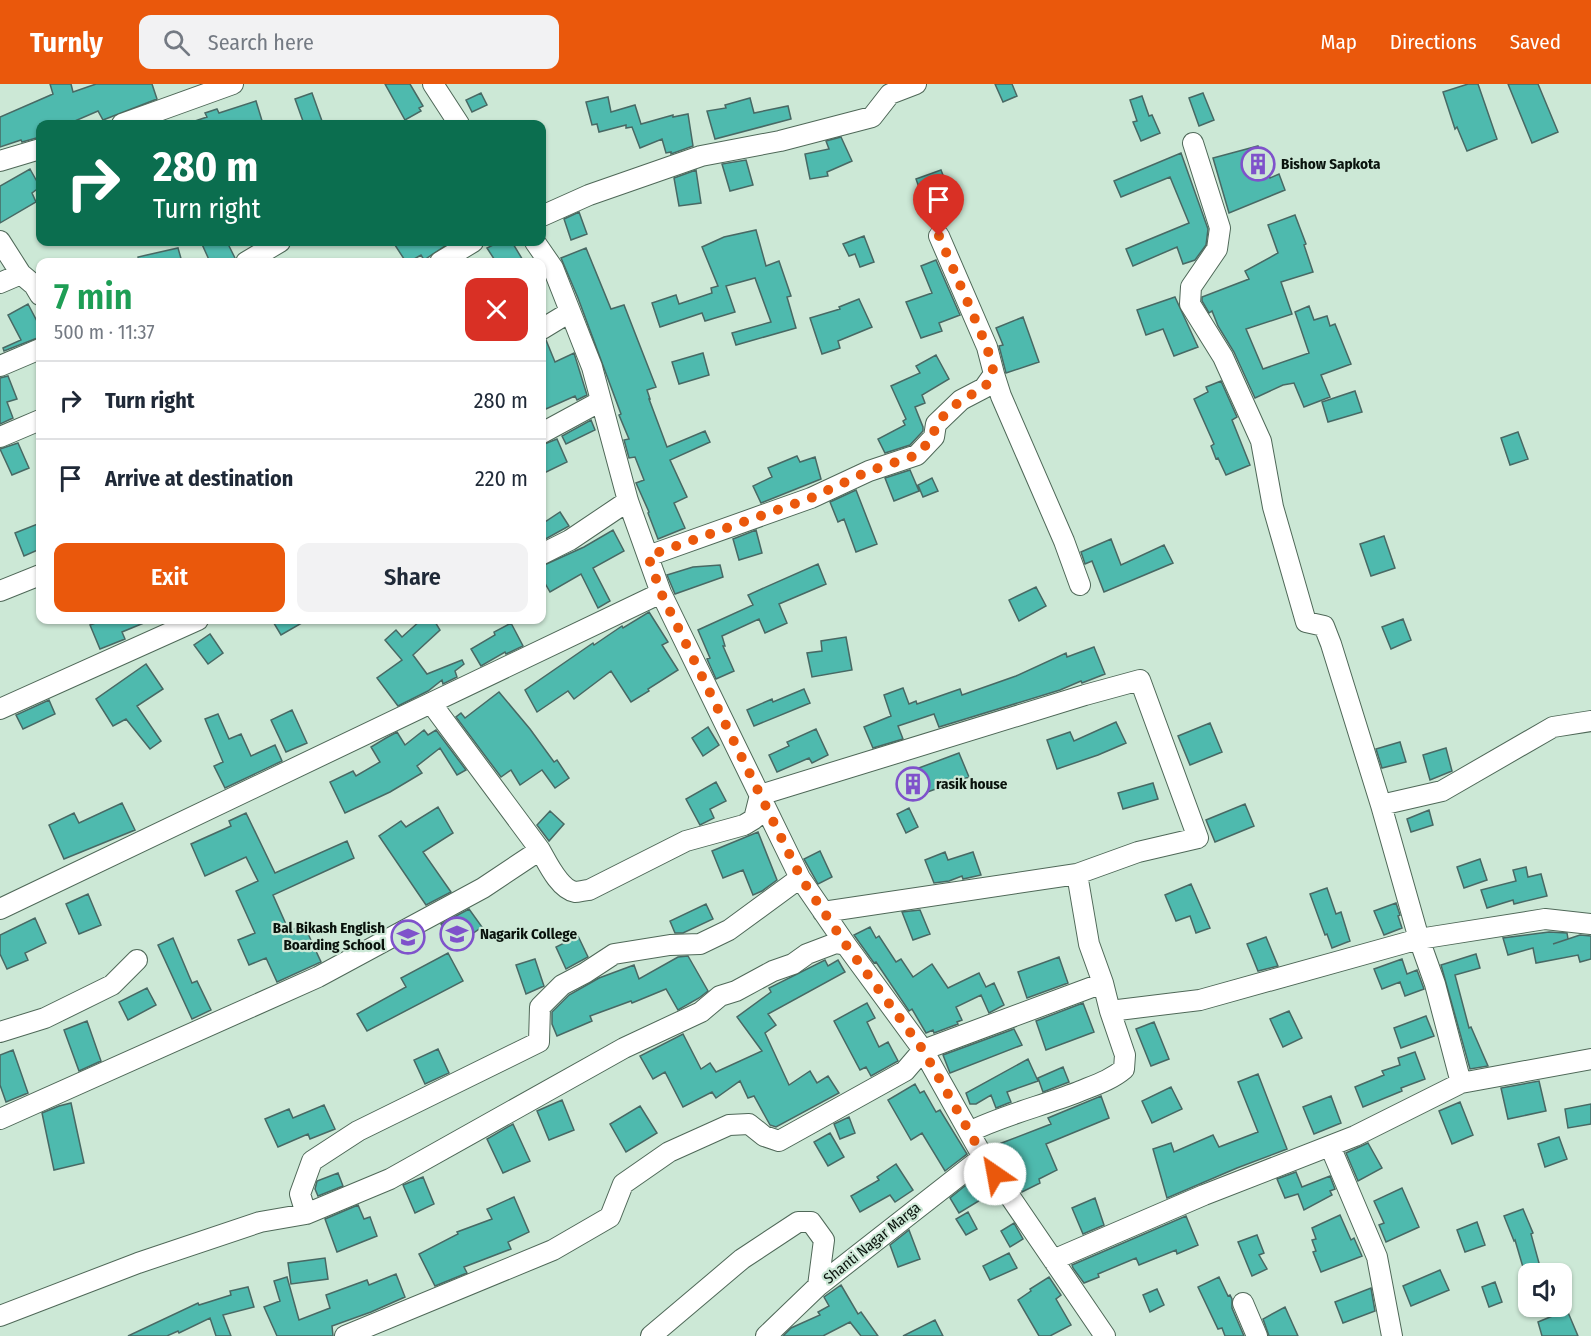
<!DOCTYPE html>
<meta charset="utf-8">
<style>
body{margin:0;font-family:"Fira Sans Condensed",sans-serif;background:#f2f2f3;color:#1f2937;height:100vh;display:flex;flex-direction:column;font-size:22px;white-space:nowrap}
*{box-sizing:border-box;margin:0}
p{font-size:20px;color:#747a83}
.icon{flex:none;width:33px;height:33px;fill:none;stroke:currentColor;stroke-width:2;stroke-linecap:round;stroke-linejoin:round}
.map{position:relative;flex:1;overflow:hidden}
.sheet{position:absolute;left:36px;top:174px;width:510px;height:366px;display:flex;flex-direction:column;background:#fff;border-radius:12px;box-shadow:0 2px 4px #0004}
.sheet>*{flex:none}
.guide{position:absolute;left:36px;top:36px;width:510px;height:126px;border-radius:12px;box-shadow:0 2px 4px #0004;background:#0b6e4f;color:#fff;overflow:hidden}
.buttons{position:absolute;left:1518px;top:1179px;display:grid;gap:12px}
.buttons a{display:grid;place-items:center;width:54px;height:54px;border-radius:12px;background:#fff;box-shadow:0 2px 4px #0004;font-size:30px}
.pin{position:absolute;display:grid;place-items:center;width:51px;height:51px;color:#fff;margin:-62px -26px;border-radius:50% 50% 50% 0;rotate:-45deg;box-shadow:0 0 6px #0007}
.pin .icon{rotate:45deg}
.me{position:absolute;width:66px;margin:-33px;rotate:327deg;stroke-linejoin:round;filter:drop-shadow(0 0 4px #0008)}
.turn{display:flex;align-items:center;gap:21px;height:126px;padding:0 18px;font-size:27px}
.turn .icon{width:78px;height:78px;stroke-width:2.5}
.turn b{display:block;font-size:42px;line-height:51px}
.round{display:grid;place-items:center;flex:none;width:63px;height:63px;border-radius:12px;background:#f2f2f3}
.summary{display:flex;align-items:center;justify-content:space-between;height:102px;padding:0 18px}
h1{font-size:36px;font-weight:600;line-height:45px;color:#1e9e55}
.button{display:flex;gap:12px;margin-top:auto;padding:12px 18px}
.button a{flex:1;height:69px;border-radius:12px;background:#ea580c;color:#fff;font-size:24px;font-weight:600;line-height:69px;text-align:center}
.button a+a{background:#f2f2f3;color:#1f2937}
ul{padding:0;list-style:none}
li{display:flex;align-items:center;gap:18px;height:78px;padding:0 18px;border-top:2px solid #e0e1e3}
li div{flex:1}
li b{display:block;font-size:22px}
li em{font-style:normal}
header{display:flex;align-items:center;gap:36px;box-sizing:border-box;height:84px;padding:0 30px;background:#ea580c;color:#fff}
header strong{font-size:28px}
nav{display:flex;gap:33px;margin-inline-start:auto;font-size:21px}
.search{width:420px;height:54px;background:#f2f2f3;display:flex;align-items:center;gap:15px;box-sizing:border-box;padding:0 21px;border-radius:12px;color:#747a83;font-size:22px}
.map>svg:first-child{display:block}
.building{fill:#4ebaae;stroke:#486964;stroke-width:1.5}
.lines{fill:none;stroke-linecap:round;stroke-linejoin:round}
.minor-casing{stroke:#4f6858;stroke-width:22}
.minor{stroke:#fff;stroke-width:20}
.route{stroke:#ea580c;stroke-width:10;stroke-dasharray:0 18}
.labels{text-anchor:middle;stroke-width:4.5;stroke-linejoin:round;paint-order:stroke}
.poi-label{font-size:15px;font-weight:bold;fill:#09120c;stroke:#cce8d6;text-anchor:start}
.street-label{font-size:15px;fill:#09120c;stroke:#cce8d6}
</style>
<header>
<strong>Turnly</strong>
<div class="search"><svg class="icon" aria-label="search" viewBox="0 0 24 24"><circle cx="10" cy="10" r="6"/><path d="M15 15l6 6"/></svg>Search here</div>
<nav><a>Map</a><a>Directions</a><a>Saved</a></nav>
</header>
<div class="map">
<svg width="1591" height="1252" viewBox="0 0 1591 1252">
<rect width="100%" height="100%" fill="#cce8d6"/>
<!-- building -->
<path class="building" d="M50,0h21l2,8 23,-8h56l5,15 -54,21 -5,-9 -30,13h-28v13l-18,5 -1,-2 -21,7v-30l53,-23z
M385,0h25l13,22 -4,2 2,3 -16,9z
M995,0h17l5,12 -14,6z
M1468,0h10l19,55 -30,12 -10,-24 -2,2 -12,-37z
M1508,0h30l20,48 -26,11z
M312,9l10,28 -10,3h-8l-9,-25z
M481,9l6,12 -15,7 -6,-12z
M1203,9l11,27 -15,6 -10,-28z
M1142,12l7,20 3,-1 8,18 -19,8 -8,-19 4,-1 -7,-21z
M608,13l3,15 24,-7 6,19 32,-9v2l15,-3 5,32 -22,8v-2l-5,1 -4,-14 -22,9 -8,-21 -6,1v-3l-27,7 -2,-8 -5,1 -6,-23z
M750,14l4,15 34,-7 3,13 -76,20 -8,-28 19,-3 -1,-3z
M256,17l7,23h-70l-1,-2 15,-5 -2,-4 12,-4 2,4z
M841,53l11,24 -25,11 1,4 -18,3 -5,-25 24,-5 -3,-8z
M1258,62l12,32 9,-4 6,16 -56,23 -16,-55z
M1181,69l27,76 -2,16 -11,15 -12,4 -6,-17 -44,19 -7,-17 63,-26 -19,-46 -49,20 -7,-16z
M746,76l7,25 -23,6 -8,-27z
M30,85l10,18 -8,6 4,9 -36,21v-37z
M696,86l5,33 -22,3 -5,-28z
M941,86l11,28 -26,9 -10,-28z
M579,128l8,22 -16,6 -7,-21z
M1295,131l11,29 -2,1 9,27 -32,10 11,32 -46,15 17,40 46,-16 -14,-41 14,-6 5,14 13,-4 3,10 5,-2 16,40 -30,11 9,22 -26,10 -10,-24 -11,2 -28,13 -21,-46 -16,-26 -6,-15 -3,2 -7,-12v-4l47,-18 -4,-8 33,-18 -10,-28z
M756,146l10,36 13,-5 12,35 -4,1 9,31 -60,17 -4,-12 39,-11 -16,-44 -29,8 9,26 -30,9 -3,-8 -42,14 -8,-24 24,-8 3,9 33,-11 -1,-5 7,-2 -16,-39 22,-10z
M864,152l10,26 -14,5 -5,-13 -6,2 -6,-12z
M201,158h26l8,16 -1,4h-24z
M393,158h58l-27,18 -3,-5 -12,7h-3z
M499,158h13l12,20h-28l-9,-14z
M178,164l4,14h-43l-1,-5z
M586,164l25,61 13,-4 32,82 -9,3 3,9h-1l18,48 38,-16 5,11 -40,18 17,37 -13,6 11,25 -27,11 -10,-26 1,-1 -13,-29 8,-3 -9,-23 -6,1 -5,-18 5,-1 -10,-24 2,-1 -43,-116 -17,-40z
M936,176l24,55 -21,8 3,8 -21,7 -15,-36 26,-9 -11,-27z
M1175,213l23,50 -24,9 -11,-27 -17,6 -9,-25z
M859,215l13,28 -34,14 2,7 -18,6 -12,-36 30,-9 -1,-2z
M28,220l12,23v10l-36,14 -1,-3 18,-8 -13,-25z
M1023,233l16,45 -33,11 -7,-27 4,-1 -7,-17z
M546,256l9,22 19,-9 13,42 -10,5 -2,-4 -29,13 -4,-10v-58z
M703,269l6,22 -30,9 -7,-22z
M936,271l13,24 -27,16 3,8 -10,4 8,20v4l-13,14 -25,8 -7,-14 27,-14 -2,-4 3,-2 -15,-33 29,-13 -4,-7z
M8,292l9,23 -10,3 6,16 -13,6v-46z
M1221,297l16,36 -5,3 18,45 -24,10 -8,-17 -2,1 -5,-13 3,-2 -20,-45 14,-7 -2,-5z
M1355,307l7,21 -34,10 -6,-20z
M591,336l4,10 -29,14 -4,-8z
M1518,348l10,27 -18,6 -9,-27z
M557,355l10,23 -25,12v-29z
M18,359l11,25 -17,7 -12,-26z
M797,372l3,6 15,-5 6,22 -60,24 -8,-17 19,-9 -4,-9z
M910,386l9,21 -25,10 -9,-23z
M932,394l6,13 -15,6 -5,-12z
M856,406l21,54 -21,8 -12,-33 -6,3 -8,-20z
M560,428l9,14 -27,15v-17z
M40,439v26l-16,7 -9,-23z
M613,446l11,21 -31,17 17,33 -12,7 -17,-34 -31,18 -8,-14v-12l42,-19z
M756,446l6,23 -23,7 -6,-21z
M1384,452l11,32 -24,8 -11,-32z
M1111,455l10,26 43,-20 9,18 -69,29 -12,-31 -7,3 -4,-12z
M818,480l8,20 -47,20 8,19 -22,10 -6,-14 -37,17 3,10h-2l11,25 -18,8 -9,-20 3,-1 -12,-28 55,-25 -5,-10z
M720,481l3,12 -48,17 -8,-19 26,-8z
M1036,503l10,19 -27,15 -10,-21z
M649,528l19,30 -6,3 16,25 -30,19 1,2 -18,11 -20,-31 -37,28 -6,-8 -31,21 -12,-22 68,-47 1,2 28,-19 1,2z
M1403,535l8,21 -20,9 -9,-22z
M104,536h47l-29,12 3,7 -25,10 -10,-24z
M272,536h35l-26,15z
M421,536h13l6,10 -27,25 14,19 35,-14 2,4 -9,7 2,6 -14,7 -1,-4 -14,11 -30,15 -21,-28 25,-18 -17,-20 11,-10 6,7z
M511,539l12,23 -17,8 -1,-2 -24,14 -10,-17 24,-14 -1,-3z
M210,550l13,19 -15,11 -14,-19z
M846,553l6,33 -40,7 -5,-24 15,-2 -1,-10z
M1094,563l11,27 -23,9 -1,-2 -21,9 -121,37 -5,-13 -36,12 5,13 -30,9 -9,-21 27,-11 -7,-21 19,-7 6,16 7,-3 1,3 43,-15 2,6 54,-19 50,-23 1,4z
M146,580l17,25 -26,17 24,35 -11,8 -24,-30 -13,7 -17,-27z
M804,605l6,14 -56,23 -7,-16 25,-11 1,3z
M499,608l31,37 24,33 3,-2 12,18 -14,10 -13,-18 -22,15 -9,-15 -10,7 -45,-60 5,-4 4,5z
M49,616l6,14 -32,15 -7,-14z
M292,626l15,33 -21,9 -15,-32z
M218,630l11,25 12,-5 10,22 24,-11 7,16 -57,27 -11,-22 9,-4 -18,-43z
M1116,638l10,21 -28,12 -41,14 -10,-29 23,-8 4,9z
M1210,639l12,29 -32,13 -12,-29z
M708,643l11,18 -16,11 -11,-18z
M816,645l12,26 -16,8 -3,-5 -32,14 -8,-17 20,-9 -2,-4z
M424,646l4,5 8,-5 30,40 -9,5 -17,-27 -23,18 5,7 -32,19 -45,21 -15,-31 23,-11 3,5 24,-14 -9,-15 15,-9 11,-6 8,13z
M1400,658l6,20 -24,6 -6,-19z
M1446,664l6,23 -22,9 -7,-25z
M959,669l10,24 -61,22 -8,-24z
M716,698l10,19 -16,8 4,9 -14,7 -14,-26z
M1153,699l5,16 -35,10 -5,-16z
M122,719l13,27 -71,29 -15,-34 25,-12 5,10z
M1245,720l9,22 -39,16 -9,-22z
M438,723l15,26 -30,19 28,40 -25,13 -47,-69 22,-15 5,6z
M909,724l9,19 -12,6 -9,-19z
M1429,726l4,15 -22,7 -4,-13z
M550,727l14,13 -15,17 -12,-16z
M246,729l29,60 72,-32 7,17 -81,37 16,36 15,-6 17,37 -44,20 -11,-24 -17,7 -11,-25 17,-7 -19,-42 22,-10 -12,-24 -41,19 -14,-32 40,-18 -2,-5z
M758,748l19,48 -15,11 -9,4 -10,-25 -20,8 -11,-27z
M820,767l12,26 -14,7 -14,-25z
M945,768l3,8 25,-8 8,23 -18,4 -1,-3 -13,5 -15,2 -9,-23z
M1480,775l7,21 -23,8 -7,-21z
M1526,783l2,10 13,-3 6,22 -33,8 -1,-4 -26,8 -6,-18 35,-9 -3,-11z
M1191,800l19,44 -14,5 -6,-17 -14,5 -11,-26z
M1327,804l9,26 5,-2 9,29 -18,7 -5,-14 -2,1 -15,-41z
M88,810l13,31 -22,9 -13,-30z
M1396,819l4,12 -2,1 4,12 -18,7 -10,-24z
M706,820l7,15 -30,14h-8l-5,-12z
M469,825l13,18 -26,18 -15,-21z
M920,826l10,24 -17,6 -11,-28z
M35,834l11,25 -21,10 3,7 -21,9 -7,-15v-19z
M870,843l6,11 3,-2 17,26 5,-3 12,18 19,-13 16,24 31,-15 7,14 8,-4 10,22 -15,8 -8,-18 -25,12 6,13 -5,2 1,2 -24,9 -1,-3 -7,3 -14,-24 -3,2 -33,-49 -2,1 -20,-28z
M1549,848l18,1 1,6 -15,5 27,-9 11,1v23l-11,3 -2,-7 -42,8 -3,-15 -25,7 -5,-17z
M578,852l10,21 -22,12 -10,-22z
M1266,853l12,29 -20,5 -11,-27z
M173,854l19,45 5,-2 14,29 -19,9 -34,-74z
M448,869l15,28 -96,50 -10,-17 49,-27 -5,-9z
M1476,870l4,14 -25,7 14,53 2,-1 17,39 -18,3 -29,-104z
M688,872l20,35 -9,7 -21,12 -12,-21 -34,14 -1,-2 -41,15 2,5 -35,15 -5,-12v-12l17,-17 30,-17 35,-13 5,14 39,-22z
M1059,873l9,26 -41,15 -9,-26z
M535,875l9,27 -18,8 -10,-29z
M1402,875l5,15 10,-4 7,19 -19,7 -5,-14 -18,7 -8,-20z
M825,876l3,6 10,-6 7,12 -77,42 8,11 -11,8 24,52 21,-14 7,12 11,-7 11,17 -63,34 -6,-2 -16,-29 -6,2 -8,-17 -24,17 -4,-6 -29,15 -18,-35 -12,7 -13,-23 43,-22 18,35 9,-6 6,9 46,-21 -25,-34 34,-25 -2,-4z
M147,904l9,17 -28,15 -9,-18z
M867,919l8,15 -8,4 12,25 9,-5 10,19 -27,15 -5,-9 -6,3 -26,-49z
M1083,919l11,29 -48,18 -10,-29z
M1289,927l13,27 -19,9 -13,-28z
M1426,932l8,20 -33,12 -7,-20z
M87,937l14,40 -22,10 -15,-41z
M1154,938l15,37 -18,7 -15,-37z
M1014,945l8,16 -72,28 -7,-18z
M438,965l11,24 -24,11 -11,-24z
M13,966l15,43 -22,9 -6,-17v-30z
M1415,968l10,27 -24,9 1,3 -39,16 -8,-20 29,-12 -2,-4 18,-6 -2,-7z
M1028,975l10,22 -31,11 4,10 -15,6 -5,-13 -15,9h-6l-4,-11z
M1063,983l6,15 -26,10 -5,-14z
M1258,990l29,75 -50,19 -70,30 -14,-49 18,-6 3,9 39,-17 6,12 39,-15 -20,-50z
M1539,997l7,30 -38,8 -7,-31z
M915,1000l5,9 4,-2 12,21 4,-2 27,44 -22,17 -23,-38 -11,7 -23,-40z
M1171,1003l11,22 -30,14 -10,-22z
M1101,1012l8,22 -63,26 11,26 -18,9 1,4 -18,9 -23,-48 52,-20 -3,-6z
M1331,1012l10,27 -27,11 -11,-27z
M562,1016l12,30 -25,10 -12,-29z
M1460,1018l13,33 -21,9 -13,-33z
M71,1019l13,60 -30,7 -12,-57 17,-7z
M1591,1020v20l-23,4 -3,-19z
M324,1021l11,24 -25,10 -2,-5 -30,13 -13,-28 24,-10 4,9z
M640,1022l17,27 -31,19 -16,-28z
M849,1033l6,16 -15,6 -6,-15z
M513,1040l17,37 -27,12 -16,-34z
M830,1049l14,24 -16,9 -14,-24z
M1559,1053l8,22 -22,8 -7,-23z
M1368,1059l14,25 -24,13 -12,-28z
M896,1080l17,26 -18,12 -5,-7 -30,17 -9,-16 28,-16 -2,-3z
M1296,1088l6,15 28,-11 5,13 -5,2 2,4 -28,15 -6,-16 -13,4 -8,-19z
M338,1089l5,13 -25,10 -3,-7 2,-8z
M423,1093l11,27 -19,9 -12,-28z
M971,1097l11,18 -23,14 -9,-15z
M1402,1104l17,39 -33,15 -7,-17 5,-2 -10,-22z
M514,1113l15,35 -21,10 3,7 -47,18 3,6 -32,13 -16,-32 39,-20 -1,-2 35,-13 -5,-10z
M1095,1114l9,27 -21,9 -11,-26z
M358,1121l6,14 6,-2 7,19 -40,16 -12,-33z
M1523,1125l10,24 -2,1 11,40h-17l-10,-34 -1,1 -10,-25z
M968,1128l9,17 -11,6 -10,-16z
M1340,1131l11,25 3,-2 8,18 -41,16 -8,-20 3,-1 -4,-11 4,-1 -4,-11z
M1186,1132l12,29 -21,9 -1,-4 -37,15 -3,-7 -38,16 1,3 -15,6 -11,-15 -1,-3z
M1477,1138l8,23 -20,7 -8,-22z
M1014,1139l9,16 -13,8 -9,-16z
M909,1146l11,29 -22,8 -8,-22z
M1257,1151l7,18 -5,2 8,14 -15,7 -14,-34z
M1009,1169l8,15 -27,12 -7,-14z
M325,1174l3,21 -37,5 -3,-21z
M1440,1186l9,20 -38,16 -8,-20z
M396,1190l9,23 -34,15 -39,14 1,10h-56l-13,-29 16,-6 -6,-20 13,-4 12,43 31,-12 -4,-13 41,-15 2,5z
M1049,1193l12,18 -5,4 15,26 -21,11h-11l-21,-36 13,-9 -1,-2z
M1219,1193l9,19 2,-1 2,4v9l12,28h-19l-3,-8 -4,1 -20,-42z
M1495,1198l7,20 -13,5 -7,-20z
M841,1201l17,29 3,-2 17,24h-17l-11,-14 -27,14h-40l8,-8 29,-13 -2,-3 11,-6 -5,-9z
M248,1203l6,20 -31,8 8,21h-15l-6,-18 -31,15 -1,-2 -11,5h-39l70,-33 1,2 32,-10 -1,-4z
M1371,1204l4,23 -32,12 -8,-21z
M1157,1205l7,16 -14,7 -7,-17z
M1285,1223l13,29h-29l-6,-17z
M1567,1226l11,26h-36l-4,-14z
M935,1236l8,16h-40z"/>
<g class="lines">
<!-- minor casing -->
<g class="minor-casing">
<path id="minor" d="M433,0l26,40
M122,40l111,-40
M1193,59l27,85 -3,21 -26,38 -1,17 33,53 38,84 12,66 33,115 18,4 7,18 50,161 38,134 16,45 26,99
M0,77l40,-12
M542,132l47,-21 112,-39 79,-15 92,-24 18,-23 26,-10
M0,157l21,33 13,11 6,10
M535,158l18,26 39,99 36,134 33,92 139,285 46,67 77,105 60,107 122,179
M246,178l34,-20
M440,178l33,-20
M0,199l21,-9
M542,245l28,-17
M0,282l40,-17
M994,290l7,22 63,145 16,44
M542,349l59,-32
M0,353l40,-17
M542,470l28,-14 58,-39
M648,472l163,-58 58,-27 48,-16 17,-18 2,-13 25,-24 23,-12 10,-14 -7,-27 -48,-111
M0,507l40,-16
M431,619l109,147
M0,625l198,-89
M1381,721l61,-14 111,-64 38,-6
M0,825l661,-316
M823,828l254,-38
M0,948l45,-14 67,-33 25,-25
M0,1035l318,-142 165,-89 57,-38c7,12 19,39 35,42 4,0 10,-2 14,-2l97,-49 58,-16 10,-6 6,-24 325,-100 55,-15 58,158 -60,14 -61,22 12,70 14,39
M969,1048c34,-17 73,-26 109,-40 17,-7 33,-12 46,-23l1,-14 -15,-44
M1330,1062l47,111 15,79
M306,1130l-6,-20 12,-33 46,-30 181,-89 1,-35 22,-22 23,-12 29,-19 56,-9 30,-1 29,-14 71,-52
M1053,1176l151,-65 151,-59 106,-53 130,-24
M1243,1219l14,33
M0,1232l138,-53 122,-41 46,-8 84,-35 234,-131 77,-36 19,-16 16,-5 37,-20 20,-7 14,-10 29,-11 10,2
M345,1252l208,-86 57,-33 13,-33 46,-32 60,-27 20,-1 15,12 15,5 126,-70 18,-21 180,-67 7,28 90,-11 219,-61 126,-20 46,5
M651,1252l91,-77 56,-37h13l13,18 -6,46
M766,1252l52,-50 165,-129"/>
</g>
<!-- minor -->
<use href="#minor" class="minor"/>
</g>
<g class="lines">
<!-- route -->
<path class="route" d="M939,152l48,111 7,27 -10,14 -23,12 -25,23 -3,14 -16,18 -48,16 -58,27 -163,58 13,37 140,285 45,67 77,105 60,106 12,18"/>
</g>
<!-- icons -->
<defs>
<g id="building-ring" transform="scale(1.725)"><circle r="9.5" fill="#cce8d6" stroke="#7f52cb" stroke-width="1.5"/><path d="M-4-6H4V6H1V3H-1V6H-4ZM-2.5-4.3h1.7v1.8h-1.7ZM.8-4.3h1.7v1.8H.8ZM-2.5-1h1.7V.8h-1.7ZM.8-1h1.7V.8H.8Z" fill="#7f52cb"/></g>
<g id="university-ring" transform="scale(1.725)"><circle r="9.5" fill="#cce8d6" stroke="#7f52cb" stroke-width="1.5"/><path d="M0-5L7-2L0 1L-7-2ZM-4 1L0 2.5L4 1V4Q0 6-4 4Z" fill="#7f52cb"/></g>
<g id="school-ring" transform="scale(1.725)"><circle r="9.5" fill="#cce8d6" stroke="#7f52cb" stroke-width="1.5"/><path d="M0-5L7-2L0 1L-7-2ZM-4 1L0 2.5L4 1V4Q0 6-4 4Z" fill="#7f52cb"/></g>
</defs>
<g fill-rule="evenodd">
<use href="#building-ring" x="1258" y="80"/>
<use href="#building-ring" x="913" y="700"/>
<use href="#university-ring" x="457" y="850"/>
<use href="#school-ring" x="408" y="853"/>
</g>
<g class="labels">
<!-- poi labels -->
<g class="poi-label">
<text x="1281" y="85">Bishow Sapkota</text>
<text x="936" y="705">rasik house</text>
<text x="385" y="849" text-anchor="end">Bal Bikash English<tspan x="385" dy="17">Boarding School</tspan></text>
<text x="480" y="855">Nagarik College</text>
</g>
<!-- street labels -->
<g class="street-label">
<text transform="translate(872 1159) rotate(-39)" y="5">Shanti Nagar Marga</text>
</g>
</g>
</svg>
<div class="buttons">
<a><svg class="icon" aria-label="sound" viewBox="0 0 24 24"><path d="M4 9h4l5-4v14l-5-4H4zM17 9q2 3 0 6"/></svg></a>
</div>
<div class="pin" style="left:939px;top:152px;background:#d93025"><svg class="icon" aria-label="arrive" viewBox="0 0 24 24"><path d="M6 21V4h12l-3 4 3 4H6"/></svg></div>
<svg class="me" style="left:995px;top:1090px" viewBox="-20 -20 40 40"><circle r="19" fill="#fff"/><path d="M0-13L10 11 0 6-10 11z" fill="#ea580c"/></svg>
<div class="guide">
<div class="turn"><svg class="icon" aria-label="right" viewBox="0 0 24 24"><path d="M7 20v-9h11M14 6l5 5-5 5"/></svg><div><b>280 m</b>Turn right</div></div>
</div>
<section class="sheet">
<div class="summary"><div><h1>7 min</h1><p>500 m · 11:37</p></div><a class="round" style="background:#d93025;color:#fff"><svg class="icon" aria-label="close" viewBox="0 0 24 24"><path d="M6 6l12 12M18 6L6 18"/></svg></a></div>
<ul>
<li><svg class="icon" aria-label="right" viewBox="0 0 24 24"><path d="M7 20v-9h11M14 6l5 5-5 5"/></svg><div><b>Turn right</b></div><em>280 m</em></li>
<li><svg class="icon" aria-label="arrive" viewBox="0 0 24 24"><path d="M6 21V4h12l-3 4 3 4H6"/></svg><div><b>Arrive at destination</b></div><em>220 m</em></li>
</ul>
<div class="button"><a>Exit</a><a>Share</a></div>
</section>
</div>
